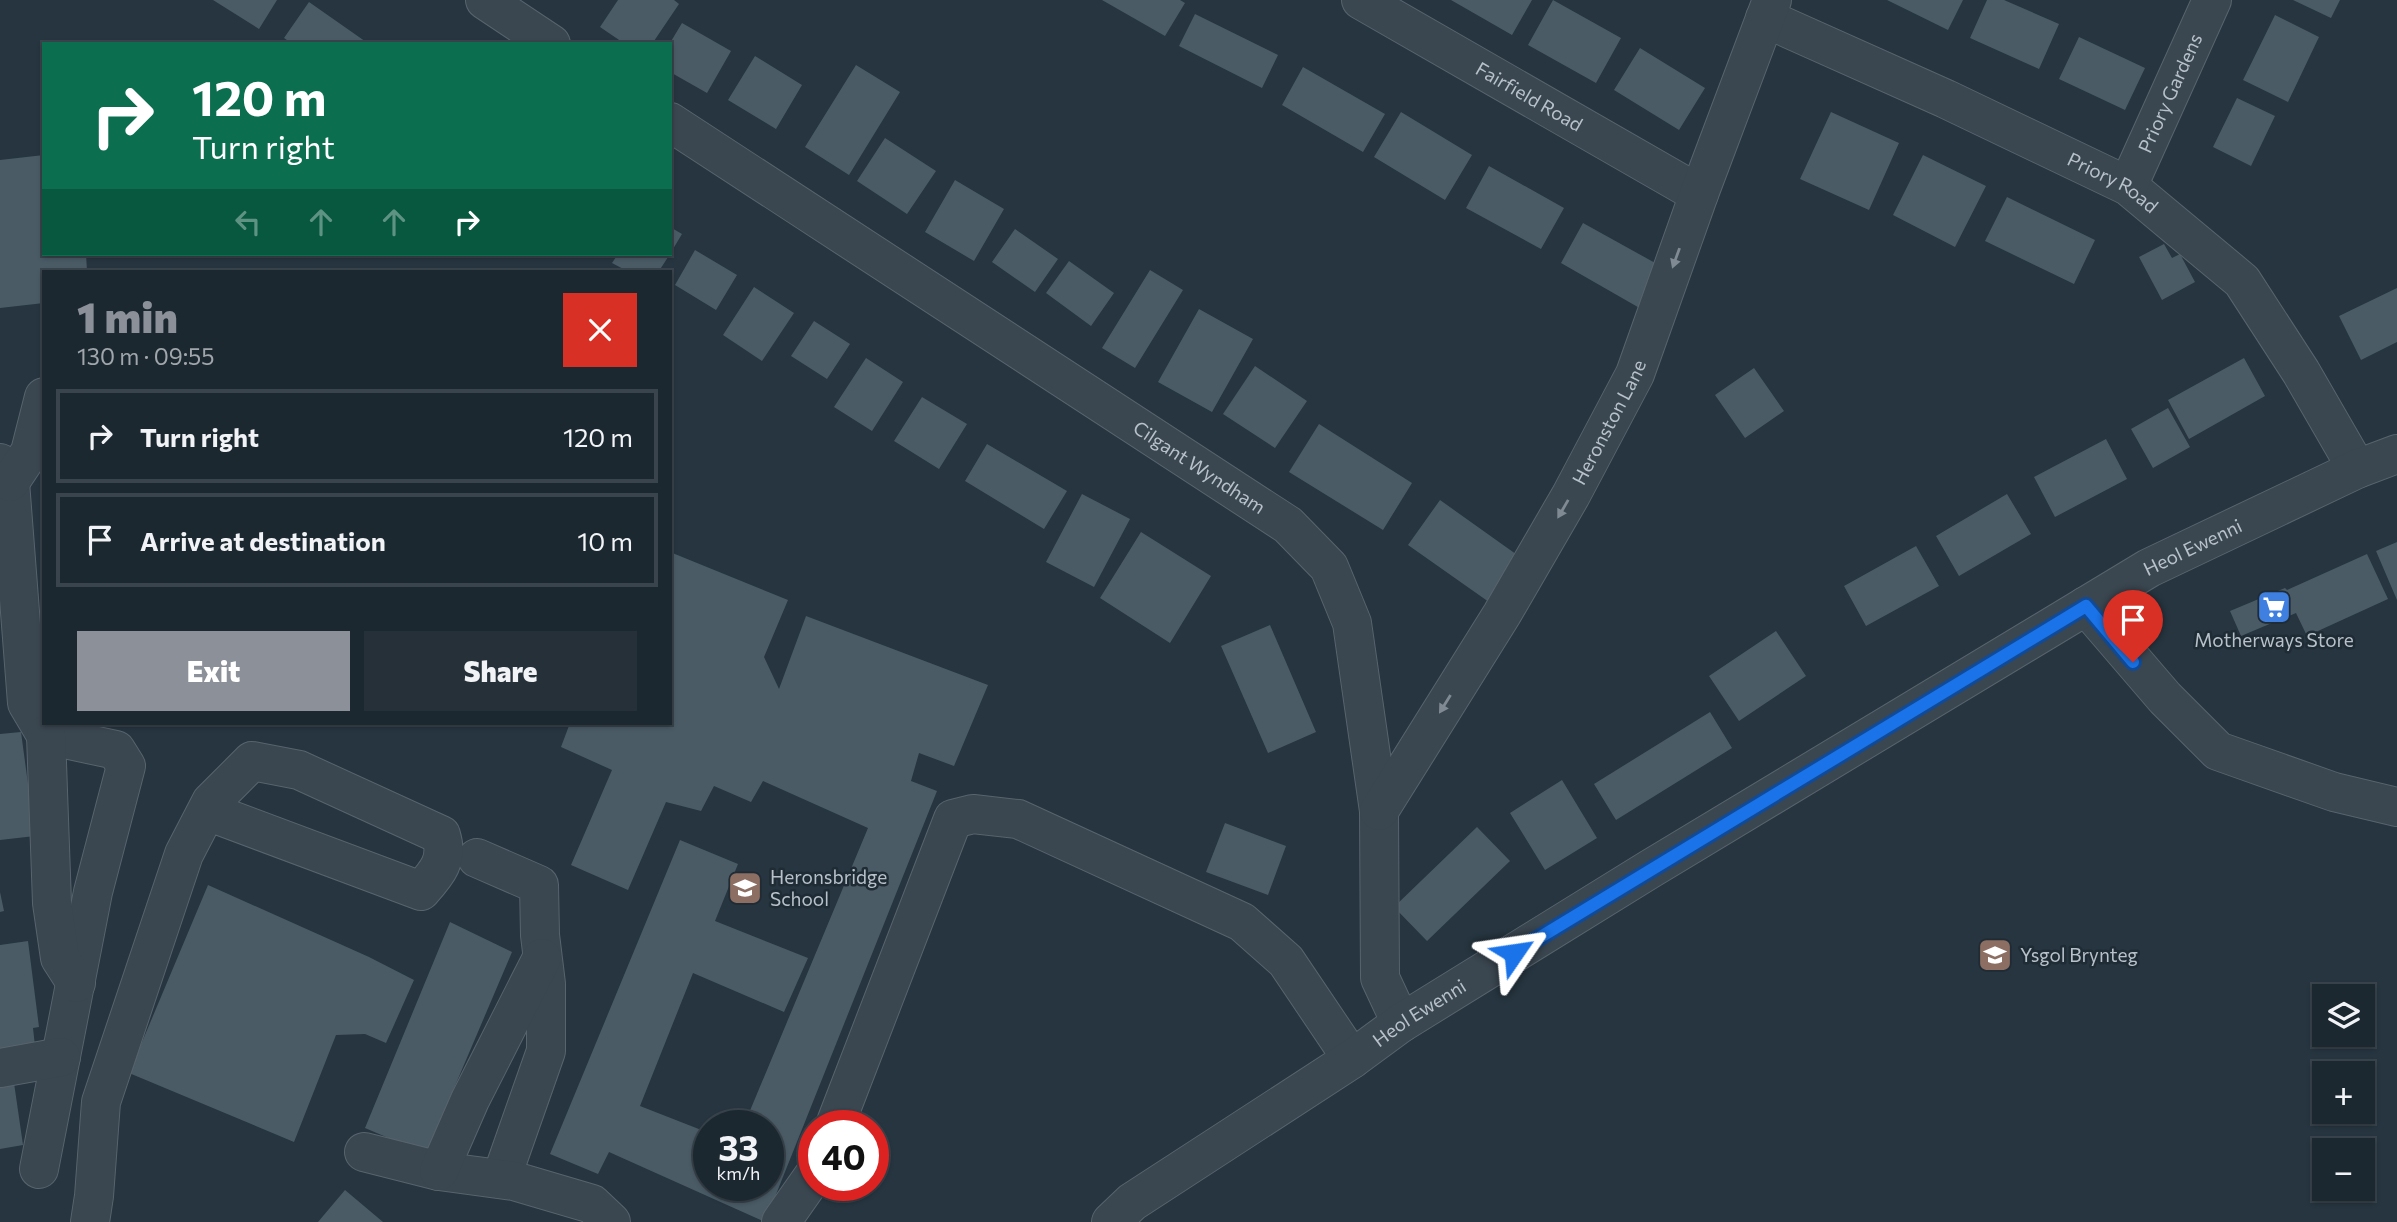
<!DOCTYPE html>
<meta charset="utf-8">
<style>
body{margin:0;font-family:Commissioner,sans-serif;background:#253038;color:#f1f3f6;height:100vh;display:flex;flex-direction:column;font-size:26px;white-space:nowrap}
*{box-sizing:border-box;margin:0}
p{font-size:23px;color:#a0a6ab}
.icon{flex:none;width:38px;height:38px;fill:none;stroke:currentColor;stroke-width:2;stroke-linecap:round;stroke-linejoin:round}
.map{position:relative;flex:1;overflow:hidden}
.sheet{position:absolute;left:42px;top:270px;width:630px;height:455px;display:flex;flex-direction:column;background:#1c2830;border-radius:0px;box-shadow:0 2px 5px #0004,0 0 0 2px #3a444c}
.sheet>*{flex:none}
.banner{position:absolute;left:42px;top:42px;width:630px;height:214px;border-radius:0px;box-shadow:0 2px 5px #0004,0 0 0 2px #3a444c;background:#0b6e4f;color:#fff;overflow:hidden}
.fabs{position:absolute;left:2312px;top:984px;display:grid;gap:14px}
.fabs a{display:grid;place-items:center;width:63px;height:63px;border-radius:0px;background:#1c2830;box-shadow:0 2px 5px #0004,0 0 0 2px #3a444c;font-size:35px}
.speed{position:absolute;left:693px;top:1110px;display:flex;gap:14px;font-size:35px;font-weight:700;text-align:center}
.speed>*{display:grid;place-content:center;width:91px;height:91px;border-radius:50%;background:#1c2830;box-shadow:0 2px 5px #0004,0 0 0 2px #3a444c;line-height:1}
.speed small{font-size:18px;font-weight:400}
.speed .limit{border:10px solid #d22;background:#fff;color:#111}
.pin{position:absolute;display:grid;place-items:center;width:60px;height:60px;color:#fff;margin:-72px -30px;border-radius:50% 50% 50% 0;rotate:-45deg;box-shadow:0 0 7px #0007}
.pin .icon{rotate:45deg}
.me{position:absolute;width:77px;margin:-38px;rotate:58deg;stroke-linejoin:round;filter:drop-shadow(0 0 5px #0008)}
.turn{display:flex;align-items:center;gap:24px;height:147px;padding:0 35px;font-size:32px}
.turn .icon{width:91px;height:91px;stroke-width:2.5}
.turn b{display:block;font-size:49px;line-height:60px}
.lanes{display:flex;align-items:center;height:66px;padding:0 35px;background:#0003;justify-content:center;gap:35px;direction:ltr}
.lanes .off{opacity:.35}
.round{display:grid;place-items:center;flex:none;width:74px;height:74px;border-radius:0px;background:#253038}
.overview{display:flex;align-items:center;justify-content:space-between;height:119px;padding:0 35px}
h1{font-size:42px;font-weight:800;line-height:52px;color:#8c9099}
.primary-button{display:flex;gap:14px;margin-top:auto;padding:14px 35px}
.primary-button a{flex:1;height:80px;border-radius:0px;background:#8c9099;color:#fff;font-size:28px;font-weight:800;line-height:80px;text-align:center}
.primary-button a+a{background:#253038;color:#f1f3f6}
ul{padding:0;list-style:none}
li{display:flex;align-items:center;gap:21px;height:94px;margin:0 14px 10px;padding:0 21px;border:4px solid #3a444c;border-radius:0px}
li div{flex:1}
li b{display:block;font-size:26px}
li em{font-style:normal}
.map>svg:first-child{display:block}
.building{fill:#4a5b66}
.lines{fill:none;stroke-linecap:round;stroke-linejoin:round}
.minor-casing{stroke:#58646d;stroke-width:40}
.minor{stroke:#3a4650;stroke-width:38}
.oneway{fill:#7f8a93}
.route-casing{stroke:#114b97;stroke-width:18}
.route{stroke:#1a73e8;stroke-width:12}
.labels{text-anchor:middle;stroke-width:5;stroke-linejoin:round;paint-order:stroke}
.street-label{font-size:19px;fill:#b7c1ca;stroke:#1f2b35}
.poi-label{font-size:19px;fill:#b7c1ca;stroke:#1f2b35;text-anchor:start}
</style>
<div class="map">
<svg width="2397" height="1222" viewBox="0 0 2397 1222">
<rect width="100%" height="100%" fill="#263540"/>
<!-- building -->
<path class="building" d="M213,0h64l-18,29z
M618,0h56l5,4 -27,40h-27l-25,-17z
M1102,0h78l5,3 -20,33z
M1451,0h81l-20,35z
M1553,0l68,38 -25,45 -68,-38z
M1887,0h76l-15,30z
M1987,0h17l55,24 -20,45 -69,-31z
M2293,0h47l-9,18z
M309,2l60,42h-76l-9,-6z
M1195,14l83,41 -16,33 -83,-42z
M2275,15l44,22 -31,65 -45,-22z
M682,23l49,28 -24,42 -37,-21v-29z
M2079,37l66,31 -20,42 -66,-31z
M1640,48l65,40 -26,42 -65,-40z
M755,56l47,29 -26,44 -48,-29z
M856,65l44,27 -51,83 -44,-28z
M1303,67l82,47 -22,38 -81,-47z
M2237,98l38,18 -24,50 -38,-19z
M1401,112l71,43 -27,45 -71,-43z
M1831,112l68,31 -30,67 -69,-31z
M885,138l51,33 -29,43 -50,-33z
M44,155v99h42l1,17h-43v32l-44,5v-148z
M1923,155l63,31 -31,61 -62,-32z
M1489,166l75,42 -23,41 -75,-41z
M955,180l49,29 -30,52 -49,-29z
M2007,197l88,43 -21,44 -89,-43z
M1583,223l83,46 -23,41 -82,-47z
M670,227l12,7 -12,20z
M1015,229l43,30 -23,33 -43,-30z
M2164,244l8,14 8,-4 15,28 -33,18 -23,-43z
M695,250l42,25 -21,35 -41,-25z
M618,254h52l-11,17h-32l-15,-8z
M1069,261l45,32 -23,33 -45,-33z
M1150,270l33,20 -48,78 -33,-20z
M754,287l40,26 -32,48 -39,-26z
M2397,288v54l-36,18 -22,-44z
M1199,309l54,30 -41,73 -54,-30z
M814,321l36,23 -23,35 -36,-23z
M866,358l37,24 -31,49 -38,-24z
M2244,358l21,38 -76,43 -21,-39z
M1255,366l52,35 -32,47 -52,-34z
M1754,368l30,43 -39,27 -30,-43z
M922,397l45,27 -28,45 -45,-28z
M2168,408l22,39 -37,21 -22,-39z
M1319,424l93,59 -29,47 -94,-58z
M2106,439l21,40 -72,38 -21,-40z
M987,444l80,47 -23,38 -79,-48z
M1082,494l48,25 -36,68 -48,-25z
M2007,494l24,40 -72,42 -23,-40z
M1440,500l87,62 -31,45 -88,-62z
M1141,532l70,44 -41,67 -70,-45z
M2397,542v58l-21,-49z
M1916,546l23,40 -73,40 -22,-40z
M670,552l118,48 -24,57 15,32 27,-73 182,69 -34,81 -35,-13 -8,28 26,10 -172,431 -156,-70 -11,22 -48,-20 130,-314 58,24 -23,57 93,37 -24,54 -91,-39 -53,133 69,27v52h59v-60h-24l124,-297 -105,-47 -12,21 -37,-16 -13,25 -35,-9 -38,88 -57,-25 41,-95 -51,-23 9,-24h100z
M2367,554l21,45 -81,37 -11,-23 -55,23 -11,-25 55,-23 2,2z
M1270,625l46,107 -48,21 -47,-107z
M1776,631l30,45 -67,45 -30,-45z
M1710,712l22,36 -116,72 -22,-36z
M21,732l14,104 -35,4v-106z
M1562,780l35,58 -52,32 -35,-57z
M1225,823l61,23 -18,49 -62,-23z
M1477,827l33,34 -83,80 -33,-34z
M208,885l161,72 45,23 -28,63 -21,-9 -29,1 -42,107 -165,-69z
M0,892l4,19 -4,1z
M450,922l62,30 -86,202 -61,-26z
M28,941l11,86 -6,1 2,18 -35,4v-105z
M14,1083l9,62 -23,4v-64z
M345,1190l38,32h-65z"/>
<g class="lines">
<!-- minor casing -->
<g class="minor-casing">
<g id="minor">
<path d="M485,0l66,44"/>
<path id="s1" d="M1361,0l338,194"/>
<path id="s2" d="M1765,18l181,81 182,87 114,95 59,91 56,97"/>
<path id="s3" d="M670,122l618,403 41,42 23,56 27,188 1,167 21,45"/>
<path id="s4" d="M2128,186l84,-186"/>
<path d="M0,463l10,19 17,221 19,32 70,15 10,16 -33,126 -54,277"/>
<path d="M10,482l20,-30 14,-55"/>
<path d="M2086,606l79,92 53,53 116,41 63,15"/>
<path d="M46,735l6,168 8,55 16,25"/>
<path id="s5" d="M1379,811l123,-197 69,-119 64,-121 64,-180 73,-194"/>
<path d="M477,858l62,27 1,50 6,49v67l-45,128"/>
<path d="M0,1068l61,-11"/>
<path d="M835,1125l118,-306 20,-5 45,5 224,103 44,39 66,98"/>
<path d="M364,1152l75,19 75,10 78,23 19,18"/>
<path d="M439,1171l31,-71 72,-142"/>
<path d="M90,1222l4,-26 7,-94 83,-248 27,-52 41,-41 47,9 142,65c8,25 -4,38 -20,56l-214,-80"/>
<path d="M781,1222l33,-47"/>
<path id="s6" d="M1111,1222l21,-20 220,-143 49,-36 249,-154 499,-301 208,-99 40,-15"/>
</g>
</g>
<!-- minor -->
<use href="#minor" class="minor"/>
</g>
<!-- one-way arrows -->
<defs><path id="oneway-solid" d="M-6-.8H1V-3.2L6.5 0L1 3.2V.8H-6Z" transform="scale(1.75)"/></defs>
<g class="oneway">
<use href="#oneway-solid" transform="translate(1676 258) rotate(110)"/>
<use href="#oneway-solid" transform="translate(1563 509) rotate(120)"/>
<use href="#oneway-solid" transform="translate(1445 704) rotate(122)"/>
</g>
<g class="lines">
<!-- route casing -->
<g class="route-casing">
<path id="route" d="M1514,953l572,-347 47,56"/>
</g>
<!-- route -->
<use href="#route" class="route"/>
</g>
<!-- icons -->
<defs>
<g id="supermarket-square" transform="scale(1.75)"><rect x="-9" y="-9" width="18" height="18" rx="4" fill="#3f7fe0" stroke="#1f2b35"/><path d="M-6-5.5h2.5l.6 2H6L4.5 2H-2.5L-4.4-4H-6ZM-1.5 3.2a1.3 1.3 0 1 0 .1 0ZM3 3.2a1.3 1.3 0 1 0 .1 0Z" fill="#fff"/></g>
<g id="school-square" transform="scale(1.75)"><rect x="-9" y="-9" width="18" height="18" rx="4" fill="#8d6e63" stroke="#1f2b35"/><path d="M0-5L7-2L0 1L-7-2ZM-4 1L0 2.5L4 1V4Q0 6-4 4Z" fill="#fff"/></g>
</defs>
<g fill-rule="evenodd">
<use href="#supermarket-square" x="2274" y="607"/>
<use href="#school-square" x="745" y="888"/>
<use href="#school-square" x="1995" y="955"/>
</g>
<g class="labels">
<!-- street labels -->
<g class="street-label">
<text dy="7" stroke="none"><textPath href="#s4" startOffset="102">Priory Gardens</textPath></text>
<text dy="7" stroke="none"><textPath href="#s1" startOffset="194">Fairfield Road</textPath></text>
<text dy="7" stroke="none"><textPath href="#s2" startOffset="385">Priory Road</textPath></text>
<text dy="7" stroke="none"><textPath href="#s5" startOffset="452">Heronston Lane</textPath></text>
<text dy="7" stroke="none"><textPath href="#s3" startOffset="632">Cilgant Wyndham</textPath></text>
<text dy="7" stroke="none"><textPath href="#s6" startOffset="1276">Heol Ewenni</textPath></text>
<text dy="7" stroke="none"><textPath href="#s6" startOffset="373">Heol Ewenni</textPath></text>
</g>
<!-- poi labels -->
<g class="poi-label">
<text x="2274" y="647" text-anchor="middle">Motherways Store</text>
<text x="770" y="884">Heronsbridge<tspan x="770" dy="22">School</tspan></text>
<text x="2020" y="962">Ysgol Brynteg</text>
</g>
</g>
</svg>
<div class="fabs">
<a><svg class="icon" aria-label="layers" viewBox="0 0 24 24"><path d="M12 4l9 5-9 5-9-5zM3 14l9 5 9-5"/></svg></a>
<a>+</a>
<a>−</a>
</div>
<div class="speed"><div>33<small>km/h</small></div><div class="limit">40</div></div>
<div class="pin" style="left:2133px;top:662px;background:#d93025"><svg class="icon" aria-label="arrive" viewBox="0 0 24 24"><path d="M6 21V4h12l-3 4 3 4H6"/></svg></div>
<svg class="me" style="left:1514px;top:953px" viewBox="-20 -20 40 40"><path d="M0-17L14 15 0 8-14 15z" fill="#1a73e8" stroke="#fff" stroke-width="4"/></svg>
<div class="banner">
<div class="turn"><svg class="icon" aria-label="right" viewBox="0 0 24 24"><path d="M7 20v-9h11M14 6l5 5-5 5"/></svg><div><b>120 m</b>Turn right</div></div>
<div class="lanes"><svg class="icon off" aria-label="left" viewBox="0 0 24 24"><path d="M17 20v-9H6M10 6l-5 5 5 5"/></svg><svg class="icon off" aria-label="ahead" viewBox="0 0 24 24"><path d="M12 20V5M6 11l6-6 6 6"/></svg><svg class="icon off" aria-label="ahead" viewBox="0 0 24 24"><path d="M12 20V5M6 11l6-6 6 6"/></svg><svg class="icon" aria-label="right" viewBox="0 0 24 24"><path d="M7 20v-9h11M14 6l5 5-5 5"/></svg></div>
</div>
<section class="sheet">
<div class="overview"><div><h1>1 min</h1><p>130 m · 09:55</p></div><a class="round" style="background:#d93025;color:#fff"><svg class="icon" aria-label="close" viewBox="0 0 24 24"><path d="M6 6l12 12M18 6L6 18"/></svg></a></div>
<ul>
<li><svg class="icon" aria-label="right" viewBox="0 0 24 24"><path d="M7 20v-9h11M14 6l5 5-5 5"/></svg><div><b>Turn right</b></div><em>120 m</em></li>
<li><svg class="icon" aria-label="arrive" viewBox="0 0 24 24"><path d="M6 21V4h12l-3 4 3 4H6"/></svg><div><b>Arrive at destination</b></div><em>10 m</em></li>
</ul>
<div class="primary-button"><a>Exit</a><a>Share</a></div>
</section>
</div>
